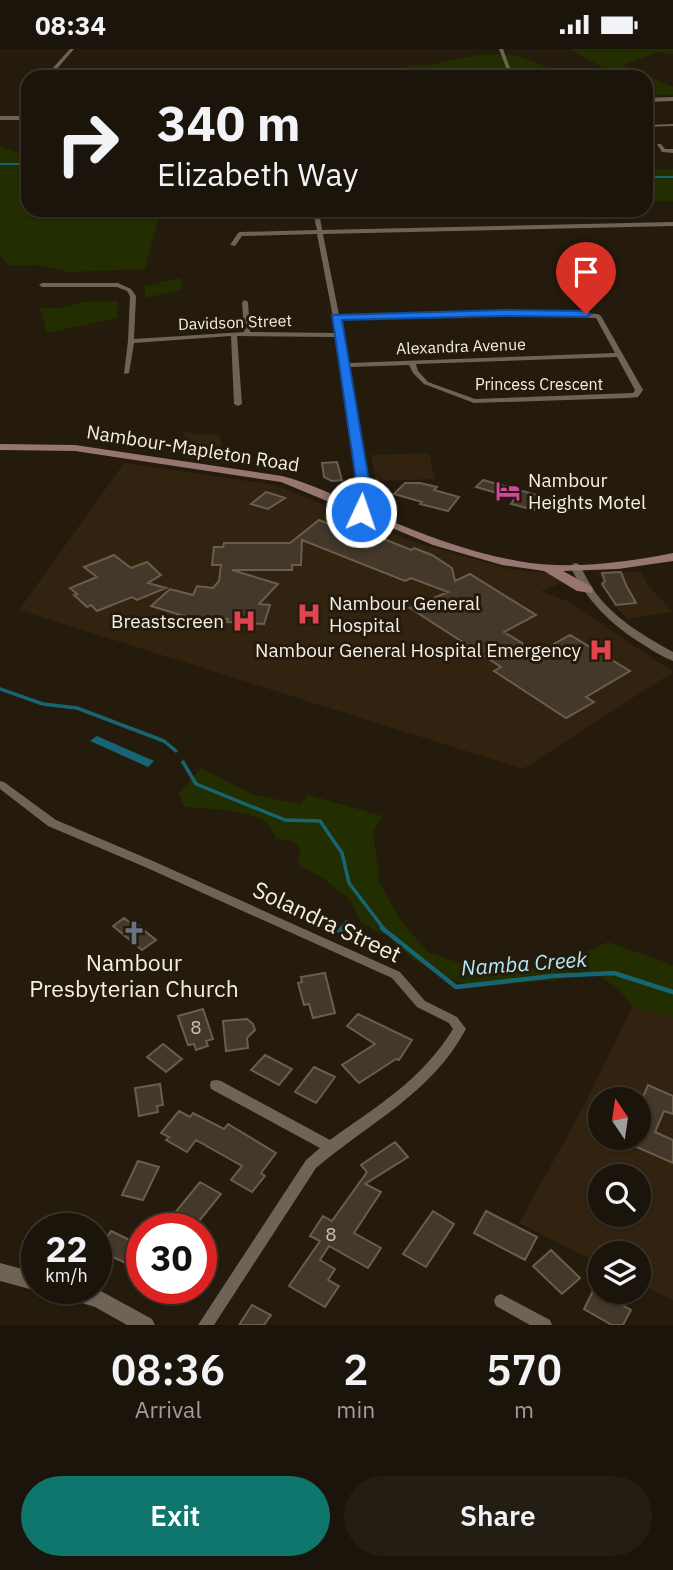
<!DOCTYPE html>
<style>
body{margin:0;font-family:"IBM Plex Sans",sans-serif;background:#241d13;color:#f1f3f6;height:100vh;display:flex;flex-direction:column;font-size:26px;white-space:nowrap}
*{box-sizing:border-box;margin:0}
p{font-size:23px;color:#a09e9c}
.icon{flex:none;width:38px;height:38px;fill:none;stroke:currentColor;stroke-width:2;stroke-linecap:round;stroke-linejoin:round}
.map{position:relative;height:1276px;overflow:hidden}
.details{display:flex;flex-direction:column;background:#1b140a;flex:1}
.details>*{flex:none}
.banner{position:absolute;left:21px;top:21px;width:632px;height:147px;border-radius:21px;box-shadow:0 2px 5px #0004,0 0 0 2px #39332b;background:#1b140a;color:#f1f3f6;overflow:hidden}
.needle{width:46px;rotate:347deg}
.fabs{position:absolute;left:588px;top:1038px;display:grid;gap:14px}
.fabs a{display:grid;place-items:center;width:63px;height:63px;border-radius:50%;background:#1b140a;box-shadow:0 2px 5px #0004,0 0 0 2px #39332b;font-size:35px}
.speed{position:absolute;left:21px;top:1164px;display:flex;gap:14px;font-size:35px;font-weight:700;text-align:center}
.speed>*{display:grid;place-content:center;width:91px;height:91px;border-radius:50%;background:#1b140a;box-shadow:0 2px 5px #0004,0 0 0 2px #39332b;line-height:1}
.speed small{font-size:18px;font-weight:400}
.speed .limit{border:10px solid #d22;background:#fff;color:#111}
.pin{position:absolute;display:grid;place-items:center;width:60px;height:60px;color:#fff;margin:-72px -30px;border-radius:50% 50% 50% 0;rotate:-45deg;box-shadow:0 0 7px #0007}
.pin .icon{rotate:45deg}
.me{position:absolute;width:77px;margin:-38px;rotate:3deg;stroke-linejoin:round;filter:drop-shadow(0 0 5px #0008)}
.turn{display:flex;align-items:center;gap:24px;height:147px;padding:0 21px;font-size:32px}
.turn .icon{width:91px;height:91px;stroke-width:2.5}
.turn b{display:block;font-size:49px;line-height:60px}
.eta{display:flex;justify-content:space-evenly;align-items:center;height:119px;text-align:center}
.eta b{font-size:42px;font-weight:600;line-height:49px}
.button{display:flex;gap:14px;margin-top:auto;padding:14px 21px}
.button a{flex:1;height:80px;border-radius:42px;background:#0f766e;color:#fff;font-size:28px;font-weight:600;line-height:80px;text-align:center}
.button a+a{background:#241d13;color:#f1f3f6}
.status{display:flex;justify-content:space-between;align-items:center;height:49px;padding:0 35px;background:#1b140a;direction:ltr}
.status svg{height:19px;fill:currentColor}
.map>svg:first-child{display:block}
.built{fill:#31230f;fill-rule:evenodd}
.green{fill:#222d00}
.water{fill:#176572}
.lines{fill:none;stroke-linecap:round;stroke-linejoin:round}
.stream-far2{stroke:#176572;stroke-width:2}
.stream-far1{stroke:#176572;stroke-width:3.5}
.stream{stroke:#176572;stroke-width:4.5}
.building{fill:#43382a;stroke:#695e4e;stroke-width:2}
.minor{fill:#6f6454;fill-rule:evenodd}
.tertiary{fill:#6f6454;fill-rule:evenodd}
.secondary{fill:#97766f;fill-rule:evenodd}
.route{fill:#1a73e8;stroke:#114b97;stroke-width:2}
.labels{text-anchor:middle;stroke-width:6;stroke-linejoin:round;paint-order:stroke}
.far-street-label{font-size:16px;fill:#f6efe6;stroke:#241b0d}
.street-label{font-size:19px;fill:#f6efe6;stroke:#241b0d}
.poi-label{font-size:19px;fill:#f6efe6;stroke:#241b0d;text-anchor:start}
.near-number-label{font-size:19px;fill:#c9c1b7}
.water-label{font-size:21px;font-style:italic;fill:#b1ebf7;stroke:#241b0d}
.near-street-label{font-size:23px;fill:#f6efe6;stroke:#241b0d}
.near-poi-label{font-size:23px;fill:#f6efe6;stroke:#241b0d}
</style>
<div class="status"><b>08:34</b><svg viewBox="0 0 49 12"><path d="M0 12V9h3v3zM5 12V6h3v6zM10 12V3h3v9zM15 12V0h3v12zM26 1h20v11H26zM47 4h2v5h-2z"/></svg></div>
<div class="map">
<svg width="673" height="1276" viewBox="0 0 673 1276">
<rect width="100%" height="100%" fill="#241b0d"/>
<!-- built -->
<path class="built" d="M184,382l12,4h24l5,28 -39,-5z
M429,404l6,26 -59,2 -5,-26z
M124,414l151,22 142,58 93,26 50,6 6,6 -25,10 26,10 106,71 -150,97 -504,-159z
M641,523l6,12 26,28 -45,7 -13,-13 -17,-33z
M633,957l40,11v283l-34,-17v-30h-39v11l-81,-41 65,-117zM600,1050h39v38h-39zM600,1127h39v39h-39z"/>
<!-- green -->
<path class="green" d="M569,0h104v5l-14,-2 -36,13 50,22v8h-27v-18h-263c10,-4 21,-10 31,-12 8,-1 15,1 22,-1 56,-15 79,-15 128,12l47,-4z
M0,97l28,10v54h323l-192,5 -14,54 -76,3 -30,-7 -29,1 -10,-11z
M673,120v32h-27v-31z
M180,229l3,11 -37,9 -2,-12z
M118,252l-1,17 -70,15 -7,-25h20l22,-6z
M201,719l53,27 46,9 9,-9 73,21 -9,17 7,50 20,37 28,32 54,19 70,-4 56,-25 65,23v52l-40,-11 -16,-18 -23,-16 -19,-1 -18,9 -79,7 -26,-7 -38,-20 -26,-24 -26,-12 -12,-24 -27,-22 -23,-12 -2,-4 3,-12 -7,-8 -18,-4c-3,-5 -4,-10 -8,-14 -17,-15 -62,-15 -84,-17l-5,-14z"/>
<!-- water -->
<path class="water" d="M97,687l57,25 -6,6 -58,-26z
M346,871l31,21 -5,6 -36,-15z"/>
<g class="lines">
<!-- stream-far2 -->
<path class="stream-far2" d="M0,115h28
M646,128h27"/>
<!-- stream-far1 -->
<path class="stream-far1" d="M0,640l43,15 34,4 87,33 12,10
M183,713l13,22 89,36 35,1 22,32 7,30 35,46"/>
<!-- stream -->
<path class="stream" d="M382,879l74,59 97,-11 61,-3 59,19"/>
</g>
<!-- building -->
<path class="building" d="M337,413l5,18 -10,1 -8,-4 -2,-14z
M483,431l57,16 -2,8 -4,6 -23,-6 4,-6 -39,-11z
M405,434h15l17,4 -3,3 25,7 -11,14 -28,-7 2,-2 -28,-8z
M266,443l13,4 6,2 -17,11 -17,-5z
M319,471l20,8 5,-5 67,27 3,-2 18,7 20,13 3,13 15,-7 66,41 -32,17 18,11 5,16 43,-24 60,36 -44,26 8,5 -28,16 -72,-47 7,-4 -91,-59 38,-16 -37,-14 -6,3 -103,-41 -1,25h-9v5h-60l46,14 -19,20 11,1 -6,19 -37,-2 1,-3 -14,-1 -4,3 -13,-1 -46,-14 19,-17 23,6 4,-9 16,2 6,-7 2,-16h-9l2,-18h9l1,-4h66z
M114,506l17,13 16,-6 14,13 -13,8 18,5 -29,12 -5,-3 -35,14 -6,-6 -4,2 -13,-12 3,-1 -7,-6 27,-11 -13,-10z
M621,523l5,13 10,18 -20,2 -14,-21 3,-3 -3,-8z
M124,869l9,7 2,-2 21,17 -14,10 -29,-24z
M325,924l10,40 -22,5 -4,-14 -5,1 -6,-22 4,-1 -1,-5z
M203,960l10,30 -7,2 2,5 -12,4 -2,-6 -6,1 -10,-29z
M358,965l54,26 -13,20 -3,-1 -37,24 -17,-18 33,-21 -28,-18z
M247,970l6,5 2,6 -8,8 1,10 -22,3 -3,-30z
M163,995l19,15 -16,13 -19,-15z
M265,1006l27,14 -13,16 -28,-15z
M314,1018l21,10 -19,26 -21,-11z
M160,1035l3,21 -6,1 1,6 -19,4 -4,-28z
M648,1036l25,11v18l-9,-3 -9,21 18,8v23l-59,-26h25v-31z
M179,1062l11,6 3,-4 31,16 4,-5 48,29 -15,20 4,3 -13,16 -21,-12 11,-14 -46,-26 -9,12 -21,-12 3,-3 -8,-4z
M395,1093l13,15 -43,27 16,8 -27,41 27,15 -13,20 -39,-22 -9,14 15,9 -7,11 11,6 -14,21 -36,-21 31,-45 -10,-5 13,-20 9,5 35,-49 -6,-7z
M138,1112l21,6 -16,33 -21,-5z
M200,1133l21,12 -26,32 -21,-12z
M433,1162l21,13 -28,43 -23,-13z
M486,1162l51,26 -12,23 -51,-27z
M111,1182l31,15v9l-8,12 -23,-11 -7,9 -8,-4v-8z
M551,1201l29,28 -18,16 -29,-28z
M149,1239h43l-8,12 -9,-5 -4,6z
M594,1240l37,21 -8,15h-11l-28,-16z
M252,1256l19,10 -7,10h-25z"/>
<g class="lines">
<!-- minor -->
<path class="minor" d="M70,0h4l-19,22 -1,6h-4l1,-7z
M499,0h4l8,22 -12,6h-6l14,-7z
M673,75v2l-27,1v-2z
M657,95h4l4,5h8v4l-11,-1z
M316,161l3,2 3,18 351,-8v4l-350,8 16,81 166,-4 93,3 3,2 42,74 -5,7 -11,1 -153,5 -50,-19 -11,-11 -4,-8 -59,2 18,120 -3,25 -4,2 -4,-2 3,-25 -23,-150 -100,-1 5,68 -4,2 -4,-2 -3,-68 -97,7 -5,30 -5,1 4,-33 2,-45 -3,-5 -10,-4h-75l-3,-2 3,-2h76l13,6 5,7 -2,43 110,-7 -2,-30 3,-2 3,2 2,30 86,1 -19,-99 -75,2 -7,10 -5,-1 8,-12 2,-1 77,-2 -4,-18zM505,266l91,3 19,35 -266,10 -9,-44zM617,308l18,33 -2,3 -158,6 -47,-17 -10,-11 -2,-7z
M0,732l4,1 52,38 97,41 247,111 25,29 32,16 9,12c-34,64 -97,94 -150,139l-102,157h-16l108,-165 14,-12 -109,-59 -1,-4 1,-4 5,-1 5,1 109,59c48,-35 91,-59 123,-111l-4,-6 -32,-16 -25,-29 -247,-111 -97,-41 -48,-37z
M501,1245l49,26 2,5h-22l-34,-19 -2,-5 2,-5z"/>
<!-- tertiary -->
<path class="tertiary" d="M673,48v4l-27,1v-4z
M0,67h28v4h-28z
M575,514l4,1c5,9 10,19 16,28 20,27 49,44 78,60v9c-10,-4 -20,-10 -29,-16 -33,-20 -58,-45 -74,-79z
M0,1214l37,10v15h7l-7,3 -37,-10z
M50,1239h41l8,2 53,29 3,6h-28l-32,-18 -43,-13z"/>
<!-- secondary -->
<path class="secondary" d="M0,395l75,1 207,31c35,9 66,26 99,41 43,18 91,36 137,44 50,9 106,2 155,-8v8l-55,8 -55,2 29,16 1,3 -1,3 -15,-2 -33,-20 -42,-6 -69,-20 -152,-63 -206,-31 -75,-1z"/>
</g>
<!-- route -->
<path class="route" d="M505,261l81,1 5,3 -5,3 -81,-1 -163,4 28,167 -2,25 -2,3h-10l1,-28 -25,-172z"/>
<!-- icons -->
<defs>
<g id="hotel-bare" transform="scale(1.89)"><path d="M-6-4.5h1.5V1H6V5H4.5V3h-9V5H-6ZM-4 0a1.8 1.8 0 1 1 3.6 0ZM.5 0V-2.5h3Q6-2.5 6 0Z" fill="#d1479c" stroke="#241b0d" stroke-width="2.5" paint-order="stroke"/></g>
<g id="hospital-bare" transform="scale(1.89)"><path d="M-5-5h3v3.5h4V-5h3V5h-3V1.5h-4V5h-3Z" fill="#e0444e" stroke="#241b0d" stroke-width="2.5" paint-order="stroke"/></g>
<g id="church-bare" transform="scale(1.89)"><path d="M-1.2-6h2.4v3.5h3.3v2.4h-3.3V6h-2.4V-.1h-3.3v-2.4h3.3Z" fill="#6b7280" stroke="#241b0d" stroke-width="2.5" paint-order="stroke"/></g>
</defs>
<g fill-rule="evenodd">
<use href="#hotel-bare" x="508" y="442"/>
<use href="#hospital-bare" x="309" y="565"/>
<use href="#hospital-bare" x="244" y="572"/>
<use href="#hospital-bare" x="601" y="601"/>
<use href="#church-bare" x="134" y="884"/>
</g>
<g class="labels">
<!-- far-street labels -->
<g class="far-street-label">
<text transform="translate(235 273) rotate(-2)" y="6">Davidson Street</text>
<text transform="translate(461 297) rotate(-2)" y="6">Alexandra Avenue</text>
<text x="539" y="341">Princess Crescent</text>
</g>
<!-- street labels -->
<g class="street-label">
<text transform="translate(193 399) rotate(9)" y="7">Nambour-Mapleton Road</text>
</g>
<!-- poi labels -->
<g class="poi-label">
<text x="528" y="438">Nambour<tspan x="528" dy="22">Heights Motel</tspan></text>
<text x="329" y="561">Nambour General<tspan x="329" dy="22">Hospital</tspan></text>
<text x="224" y="579" text-anchor="end">Breastscreen</text>
<text x="581" y="608" text-anchor="end">Nambour General Hospital Emergency</text>
</g>
<!-- near-number labels -->
<g class="near-number-label">
<text x="196" y="985">8</text>
<text x="331" y="1192">8</text>
</g>
<!-- water labels -->
<g class="water-label">
<text transform="translate(524 915) rotate(-4)" y="7">Namba Creek</text>
</g>
<!-- near-street labels -->
<g class="near-street-label">
<text transform="translate(327 873) rotate(25)" y="8">Solandra Street</text>
</g>
<!-- near-poi labels -->
<g class="near-poi-label">
<text x="134" y="922">Nambour<tspan x="134" dy="26">Presbyterian Church</tspan></text>
</g>
</g>
</svg>
<div class="fabs">
<a><svg class="needle" viewBox="-14 -14 28 28"><path d="M0-13l5 13h-10z" fill="#e53935"/><path d="M0 13l5-13h-10z" fill="#a09e9c"/></svg></a>
<a><svg class="icon" aria-label="search" viewBox="0 0 24 24"><circle cx="10" cy="10" r="6"/><path d="M15 15l6 6"/></svg></a>
<a><svg class="icon" aria-label="layers" viewBox="0 0 24 24"><path d="M12 4l9 5-9 5-9-5zM3 14l9 5 9-5"/></svg></a>
</div>
<div class="speed"><div>22<small>km/h</small></div><div class="limit">30</div></div>
<div class="pin" style="left:586px;top:265px;background:#d93025"><svg class="icon" aria-label="arrive" viewBox="0 0 24 24"><path d="M6 21V4h12l-3 4 3 4H6"/></svg></div>
<svg class="me" style="left:361px;top:463px" viewBox="-20 -20 40 40"><circle r="17" fill="#1a73e8" stroke="#fff" stroke-width="3"/><path d="M0-11L8 9 0 5-8 9z" fill="#fff"/></svg>
<div class="banner">
<div class="turn"><svg class="icon" aria-label="right" viewBox="0 0 24 24"><path d="M7 20v-9h11M14 6l5 5-5 5"/></svg><div><b>340 m</b>Elizabeth Way</div></div>
</div>
</div>
<section class="details">
<div class="eta">
<div><b>08:36</b><p>Arrival</p></div>
<div><b>2</b><p>min</p></div>
<div><b>570</b><p>m</p></div>
</div>
<div class="button"><a>Exit</a><a>Share</a></div>
</section>
